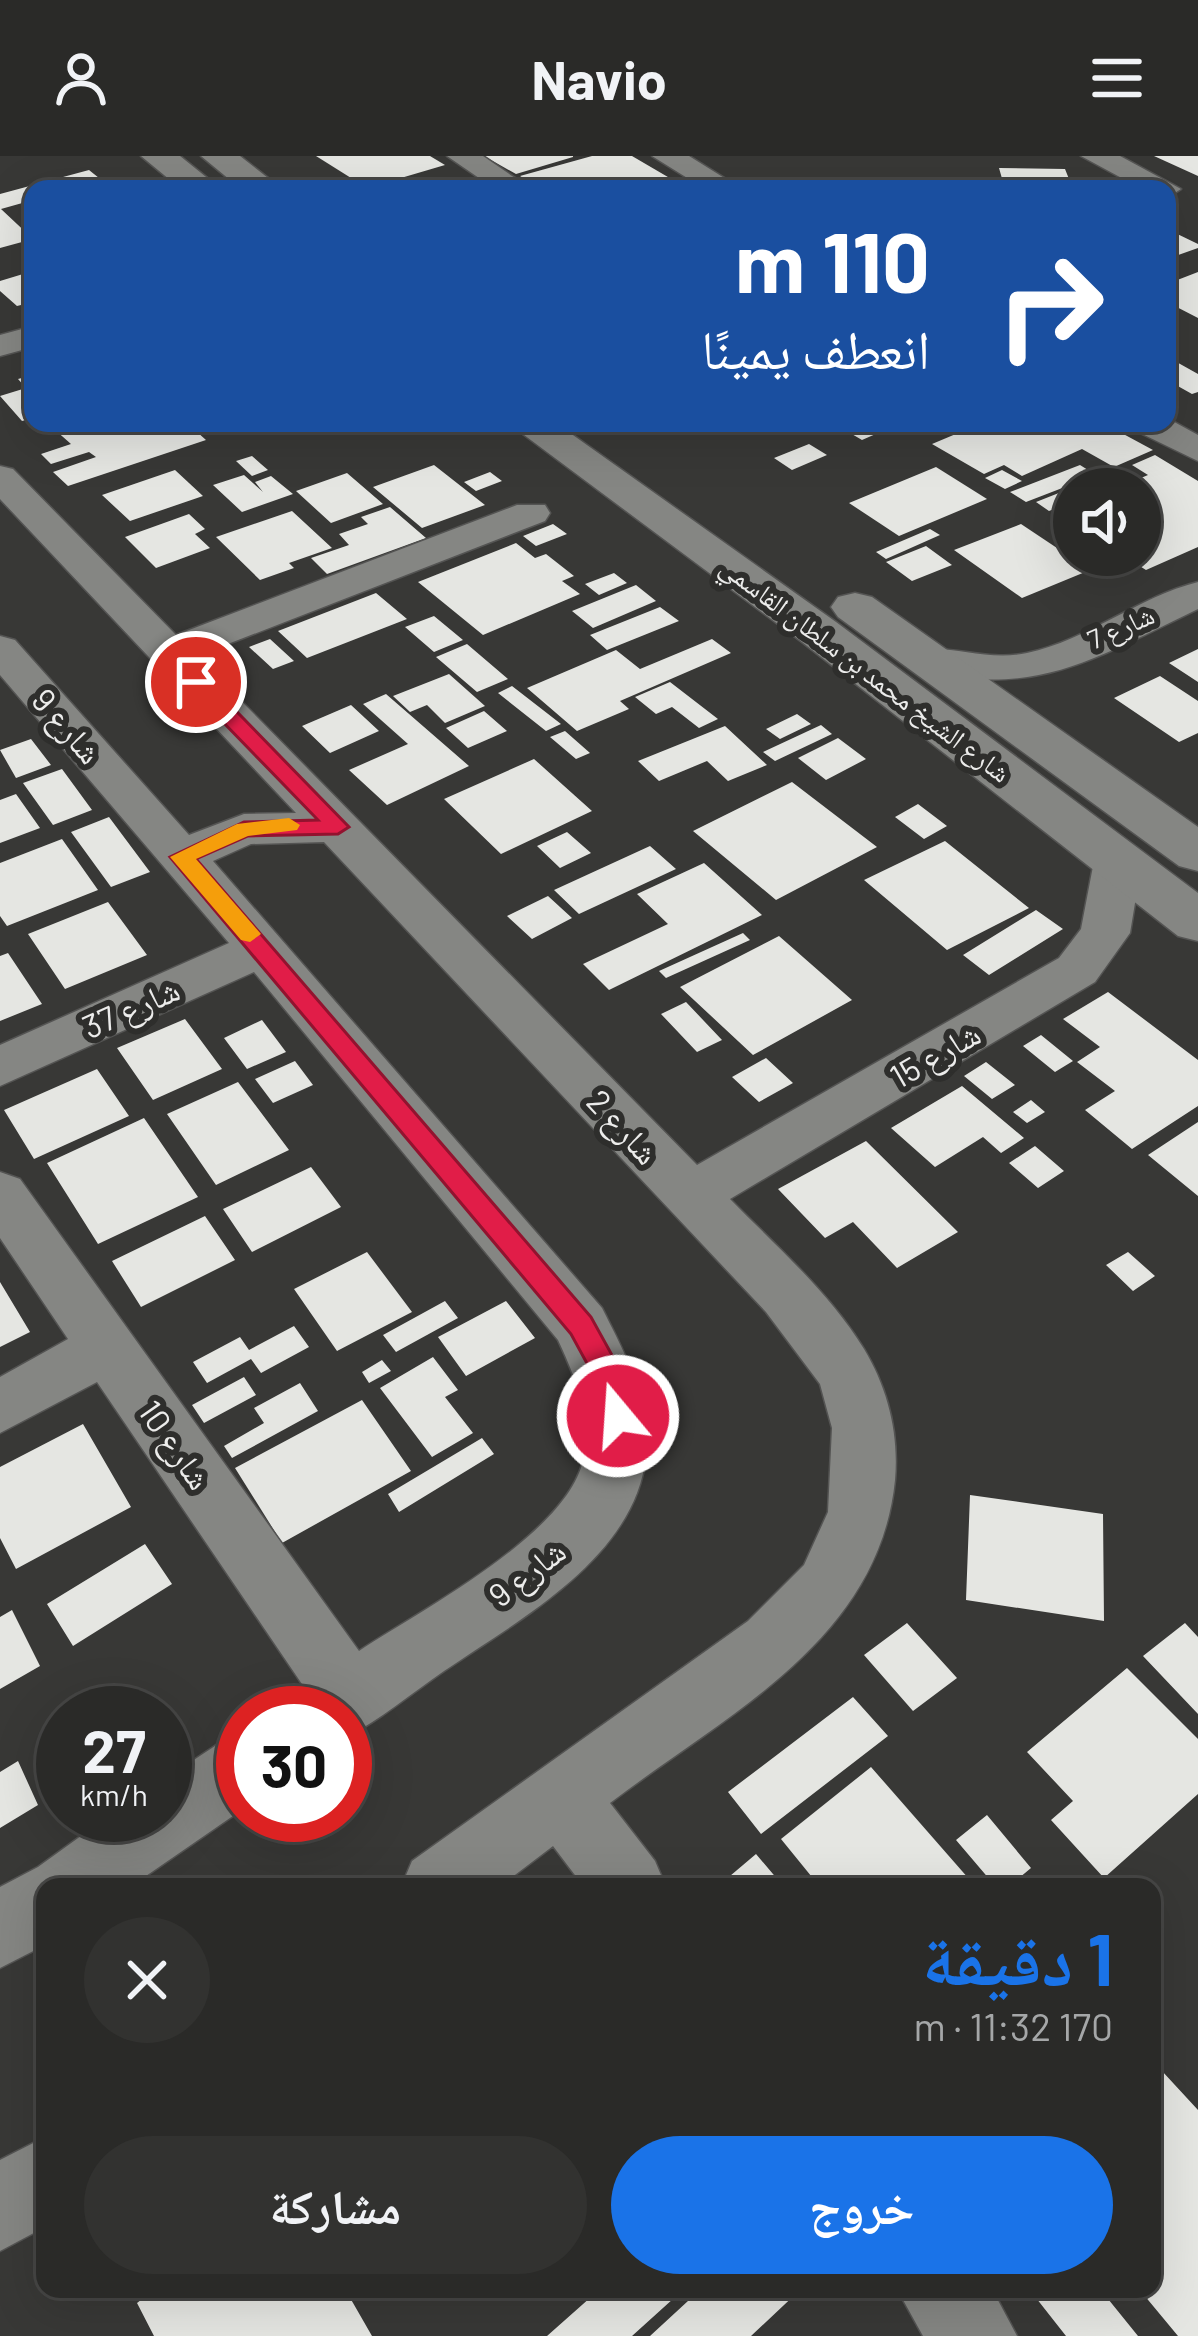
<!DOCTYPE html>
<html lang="ar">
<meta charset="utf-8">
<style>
body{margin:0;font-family:Barlow,"Noto Naskh Arabic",sans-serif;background:#323230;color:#f1f3f6;direction:rtl;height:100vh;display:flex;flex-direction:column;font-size:45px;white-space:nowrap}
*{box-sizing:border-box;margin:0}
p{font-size:39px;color:#a5a7a8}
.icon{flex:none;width:66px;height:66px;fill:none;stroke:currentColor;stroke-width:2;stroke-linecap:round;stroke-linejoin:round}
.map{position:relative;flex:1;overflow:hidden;direction:ltr}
.details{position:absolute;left:36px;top:1722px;width:1125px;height:420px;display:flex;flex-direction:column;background:#2a2a28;border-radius:24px;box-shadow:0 12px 48px #0002,0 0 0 3px #464645;direction:rtl}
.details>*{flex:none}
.top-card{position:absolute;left:24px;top:24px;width:1152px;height:252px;border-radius:24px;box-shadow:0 12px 48px #0002,0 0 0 3px #464645;direction:rtl;background:#1a4fa0;color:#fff;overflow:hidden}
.buttons{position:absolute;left:1053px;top:312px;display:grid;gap:24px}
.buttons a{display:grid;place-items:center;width:108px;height:108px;border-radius:50%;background:#2a2a28;box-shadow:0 12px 48px #0002,0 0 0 3px #464645;font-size:60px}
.speed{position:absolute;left:36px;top:1530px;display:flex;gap:24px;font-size:60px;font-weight:700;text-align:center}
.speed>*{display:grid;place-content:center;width:156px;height:156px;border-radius:50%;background:#2a2a28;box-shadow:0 12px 48px #0002,0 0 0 3px #464645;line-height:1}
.speed small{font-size:30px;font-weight:400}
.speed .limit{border:18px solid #d22;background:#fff;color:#111}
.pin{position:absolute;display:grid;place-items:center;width:102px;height:102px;color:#fff;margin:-51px;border:6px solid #fff;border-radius:50%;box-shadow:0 3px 12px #0007}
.me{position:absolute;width:132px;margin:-66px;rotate:342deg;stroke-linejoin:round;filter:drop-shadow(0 0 9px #0008)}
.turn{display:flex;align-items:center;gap:42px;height:252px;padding:0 48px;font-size:54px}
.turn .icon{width:156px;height:156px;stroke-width:2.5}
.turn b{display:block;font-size:84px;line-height:102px}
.round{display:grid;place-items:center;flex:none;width:126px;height:126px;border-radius:63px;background:#323230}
.summary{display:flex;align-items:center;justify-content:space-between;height:204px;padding:0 48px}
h1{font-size:72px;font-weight:700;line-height:90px;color:#1a73e8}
.cta{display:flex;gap:24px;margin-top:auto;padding:24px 48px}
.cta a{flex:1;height:138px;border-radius:72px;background:#1a73e8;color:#fff;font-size:48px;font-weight:700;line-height:138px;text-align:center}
.cta a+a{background:#323230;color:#f1f3f6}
header{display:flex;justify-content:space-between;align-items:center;height:156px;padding:0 48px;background:#2a2a28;font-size:54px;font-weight:700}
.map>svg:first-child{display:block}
.building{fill:#e5e6e2}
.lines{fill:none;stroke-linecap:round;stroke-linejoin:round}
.street-casing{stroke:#545453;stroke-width:3}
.secondary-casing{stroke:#545453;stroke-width:3}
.street{fill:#858683;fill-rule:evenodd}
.secondary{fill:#858683;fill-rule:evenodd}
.route{fill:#e11d48;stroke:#92132f;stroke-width:3}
.slow{fill:#f59e0b}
.labels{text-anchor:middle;stroke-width:12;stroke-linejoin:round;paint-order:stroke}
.far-street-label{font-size:27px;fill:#ececeb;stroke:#2e2e2c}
.street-label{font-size:33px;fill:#ececeb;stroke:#2e2e2c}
</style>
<header><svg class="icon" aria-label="menu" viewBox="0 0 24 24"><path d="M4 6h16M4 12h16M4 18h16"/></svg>Navio<svg class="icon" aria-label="person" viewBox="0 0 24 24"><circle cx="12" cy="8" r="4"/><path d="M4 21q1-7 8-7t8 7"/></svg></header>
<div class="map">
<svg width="1198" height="2180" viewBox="0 0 1198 2180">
<rect width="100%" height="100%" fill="#383836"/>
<!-- building -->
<path class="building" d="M316,0h114l15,9 -78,23z
M484,0h89v1l-57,17z
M592,0h40l53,31 -144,2 -21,-13z
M1154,0h44v20z
M999,12l66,1 8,20h-68z
M89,14l15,12 -28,7h-43v11l-32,9 32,30 -33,9v-54z
M452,22l19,11h-52l-1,-1z
M1167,73l31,15v4l-31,11z
M33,115v31l-16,4 -17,-15v-10z
M1198,116v46l-31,-16v-18z
M1173,204l25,14v18l-6,2 -25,-14v-18z
M33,219v43l-11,3 -22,-25 26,-8 -8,-9z
M74,267h113l19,17 -138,46 -15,-14 43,-15 -7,-5 -38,12 -10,-10 30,-10 -17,-15z
M833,267h68l-39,17z
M982,267h121l50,27 -39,17 -32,-18 -60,27 -18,-11 -20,9 -52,-30z
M809,288l18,11 -35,15 -18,-12z
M1155,299l43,26v66l-52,23 -24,-15h18v-66h-25l33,-14 -16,-10z
M252,300l9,8 7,6 -16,6 -16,-15z
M434,309l51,40 -63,23 -49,-41z
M1080,309l16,10 -70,27 -16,-10z
M936,311l51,32 -88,37 -50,-33z
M175,314l28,26 -73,25 -28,-26z
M1002,314l20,11 -17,8 -20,-11z
M490,316l12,9 -26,10 -12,-9z
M347,317l36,31 -52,19 -35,-32z
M244,319l19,17 -8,-10 16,-6 22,18 -51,18 -29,-27z
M1074,331v14l-25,10 -13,-9z
M390,351l36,31 -99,36 -16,-16 38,-13 -10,-11 29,-10 -7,-7z
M292,355l40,37 -43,15 5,5 -34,12 -44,-43z
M189,358l16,15 -10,5 15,14 -54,20 -31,-31z
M553,368l14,10 -31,12 -13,-10z
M1021,368l69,46 -68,28 -68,-48z
M930,373l10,6 -54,24 -10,-7z
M516,387l19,15 11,-4 28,22 -12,5 18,13 -97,41 -65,-53z
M926,390l26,19 -40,16 -26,-19z
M614,417l13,10 -28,12 -14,-11z
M636,429l20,16 -63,27 -21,-17z
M376,437l31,26 -100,39 -29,-27z
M660,451l19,14 -72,29 -17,-15z
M434,460l29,24 -29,12 -29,-25z
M270,483l24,22 -21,8 -24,-22z
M712,483l19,14 -111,48 9,8 -52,22 -50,-43 89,-38 24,19z
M467,488l41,35 -31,13 -41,-35z
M1198,493v33l-29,-19z
M449,518l36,32 -40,17 -18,-18 -17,7 -17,-16z
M1160,520l38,25v32l-19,9 -65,-44z
M670,526l48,37 -19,9 -27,-21 -16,7 -21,-17z
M512,530l49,38 -15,7 -48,-38z
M386,538l83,72 -82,39 -38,-35 59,-26 -45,-40z
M351,549l28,26 -49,22 -28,-27z
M484,555l23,20 -39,17 -22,-20z
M797,558l14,10 -31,15 -14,-10z
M821,569l11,9 -57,27 -12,-9z
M725,570l42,39 -39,16 -21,-20 -48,20 -21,-20z
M565,575l25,22 -14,6 -26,-22z
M838,582l28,21 -40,21 -28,-22z
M31,583l20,26 -35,13 -16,-28z
M534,603l58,52 -91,43 -57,-55z
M62,613l30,41 -39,15 -30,-42z
M792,626l85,65 -101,53 -83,-69z
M16,638l24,34 -40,15v-43z
M918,648l29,22 -23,13 -29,-22z
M109,661l41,55 -39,15 -40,-55z
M567,676l24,21 -31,15 -23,-22z
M62,683l36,51 -91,36 -7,-10v-53z
M945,685l84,67 -82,42 -83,-70z
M650,690l26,23 -97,45 -25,-24z
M704,707l58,52 -153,75 -26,-26 85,-40 -31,-30z
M548,740l24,22 -40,21 -25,-23z
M108,746l39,53 -82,34 -37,-55z
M1036,754l27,19 -74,46 -26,-20z
M743,777l7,7 -84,38 -7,-7z
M779,780l73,64 -99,55 -73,-68z
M8,797l34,51 -42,17v-65z
M1108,836l90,68v46l-66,43 -47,-39 30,-19 -38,-29 23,-15 -37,-28z
M686,846l36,38 -25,12 -36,-38z
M185,863l37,50 -69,31 -36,-52z
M262,864l24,32 -39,17 -23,-31z
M1041,879l32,26 -18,11 -32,-26z
M766,902l27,25 -34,19 -27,-25z
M295,905l18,24 -40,18 -18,-24z
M986,906l29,23 -23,14 -28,-23z
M97,913l32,47 -95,43 -30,-49z
M238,926l51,68 -73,35 -49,-71z
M962,930l62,52 -23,15 -18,-16 -48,30 -44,-39z
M1031,944l14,12 -18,11 -14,-11z
M144,962l54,79 -100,47 -51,-81z
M1198,966v74l-50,-41z
M866,985l92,91 -61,36 -44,-46 -28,16 -47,-49z
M1035,990l29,25 -26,17 -29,-25z
M311,1011l30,40 -89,45 -29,-43z
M205,1060l30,44 -94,47 -29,-46z
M367,1096l45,60 -75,39 -43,-62z
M1128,1096l27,24 -22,15 -27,-26z
M0,1126l30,50 -30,15z
M445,1145l13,17 -62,34 -13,-17z
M506,1145l29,37 -69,38 -28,-39z
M294,1170l15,21 -48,26 -10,-14 -44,24 -14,-21 47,-25 9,13z
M433,1201l25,33 -13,7 28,36 -41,24 -52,-69z
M382,1204l9,11 -22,12 -7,-11z
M244,1221l12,18 -52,28 -12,-18z
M300,1227l18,28 -86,47 -8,-12 40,-23 -10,-15z
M362,1244l49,71 -129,72 -47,-75z
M83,1268l48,83 -115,62 -16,-31v-71z
M482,1282l12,16 -95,58 -11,-18z
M970,1339l133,19 1,107 -138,-21z
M145,1388l27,40 -99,62 -26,-42z
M12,1454l28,56 -40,23v-72z
M907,1467l50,55 -44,33 -49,-56z
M1185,1467l13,14v77l-55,-58z
M1127,1512l71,71v55l-94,84 -53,-58 22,-19 -46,-49z
M853,1541l35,39 -127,98 -33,-42z
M18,1605l20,44 -38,23v-56z
M871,1611l105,120h-156l-39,-48z
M987,1659l44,53 -23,19h-12l-40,-47z
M756,1698l28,33h-67z
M1162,1915l36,39v226h-20l-39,-47h13v-208z
M155,2133h190l27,47h-218l-17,-33z
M600,2133h84l-52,47h-85z
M701,2133h100l-50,47h-101z
M1029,2133h71l38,47h-72z"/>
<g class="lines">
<!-- street casing -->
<g class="street-casing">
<path id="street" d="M447,0h36l48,33h-36z
M652,0h37l53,33h-37z
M1081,0h39l61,33 -14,9v-9h-25z
M33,170v21l-33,9v-21z
M1167,262l31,17v26l-62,-30 -5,-8h36z
M0,310l13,3 163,166 341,-130h28l5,8 -5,8 -348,135 500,509 362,-207 22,-29 13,-68 7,-11 17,-5 17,5 7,11 -12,72 -35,49 -365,217c46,47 99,93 134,150 24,40 35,85 31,131 -16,161 -170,235 -285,323l45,58 11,26h-82l-31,-41 -54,41h-98l11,-26 336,-240 56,-56 24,-53 4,-84 -12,-44 -54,-72 -442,-470 -73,2 -38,17 389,447c23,46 50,94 44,148 -11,102 -126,163 -202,215 -32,22 -64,49 -99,67v-25h-54l13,-26 -207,-305 -97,51v-56l68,-38 -68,-101v-66l20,7 339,472c60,-40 215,-120 225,-196 6,-41 -9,-79 -26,-115l-304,-368 -254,114v-41l229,-102 -229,-268v-39l15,4 174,195 55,-21 52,-1 -296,-314z
M1198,426v27c-102,49 -164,91 -281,60l-6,-9 6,-9c31,-8 69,11 110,2 61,-13 111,-56 171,-71z
M243,1577v76l-113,78h-85v58l-45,23v-81l38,-20 72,-52h55v-36l53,-35z
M45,1981v90l-45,24v-91z
M897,2133h95l25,47h-94z"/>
</g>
<!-- secondary casing -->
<g class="secondary-casing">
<path id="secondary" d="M141,0h39l41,33h-40z
M201,0h39l42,33h-41z
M508,267h48l280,199 362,271v48l-20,-5 -376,-294z
M855,437l17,4 326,230v44l-19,-5 -341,-249 -7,-10 7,-10z"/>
</g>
<!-- street -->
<use href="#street" class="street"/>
<!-- secondary -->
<use href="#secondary" class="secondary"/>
</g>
<!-- route -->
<path class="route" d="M188,521h15l146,150 -11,7 -90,2 -52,23 395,458 27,49 15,50 -4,9 -11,3 -10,-3 -19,-58 -18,-33 -401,-477 74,-35 74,-2 -130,-134z"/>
<!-- slow -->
<path class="slow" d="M289,662l11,7 -3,5 -49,6 -52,23 65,75 -11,8 -9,-2 -71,-83 67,-33z"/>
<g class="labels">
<!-- far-street labels -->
<g class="far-street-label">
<text transform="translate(1121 472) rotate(-24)" y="9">شارع 7</text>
<text transform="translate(865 514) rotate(37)" y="9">شارع الشيخ محمد بن سلطان القاسمي</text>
</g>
<!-- street labels -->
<g class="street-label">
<text transform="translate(67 570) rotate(49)" y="12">شارع 9</text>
<text transform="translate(131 852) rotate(-24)" y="12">شارع 37</text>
<text transform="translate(935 899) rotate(-30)" y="12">شارع 15</text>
<text transform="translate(623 971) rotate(47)" y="12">شارع 2</text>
<text transform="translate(175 1289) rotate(55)" y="12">شارع 10</text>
<text transform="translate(527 1417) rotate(-38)" y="12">شارع 9</text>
</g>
</g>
</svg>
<div class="buttons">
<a><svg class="icon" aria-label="sound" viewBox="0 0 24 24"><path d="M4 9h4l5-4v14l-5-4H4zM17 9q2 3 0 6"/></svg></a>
</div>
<div class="speed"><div>27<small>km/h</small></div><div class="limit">30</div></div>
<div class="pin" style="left:196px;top:526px;background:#d93025"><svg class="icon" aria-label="arrive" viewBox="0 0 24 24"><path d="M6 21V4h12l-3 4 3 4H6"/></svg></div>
<svg class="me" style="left:618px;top:1260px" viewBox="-20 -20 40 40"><circle r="17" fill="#e11d48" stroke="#fff" stroke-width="3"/><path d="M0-11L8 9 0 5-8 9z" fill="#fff"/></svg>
<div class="top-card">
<div class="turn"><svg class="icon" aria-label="right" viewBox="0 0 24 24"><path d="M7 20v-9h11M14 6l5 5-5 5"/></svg><div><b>110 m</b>انعطف يمينًا</div></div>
</div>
<section class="details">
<div class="summary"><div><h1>1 دقيقة</h1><p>170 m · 11:32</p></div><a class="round"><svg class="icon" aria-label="close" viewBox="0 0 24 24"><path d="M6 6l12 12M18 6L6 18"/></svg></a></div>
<div class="cta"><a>خروج</a><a>مشاركة</a></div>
</section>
</div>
